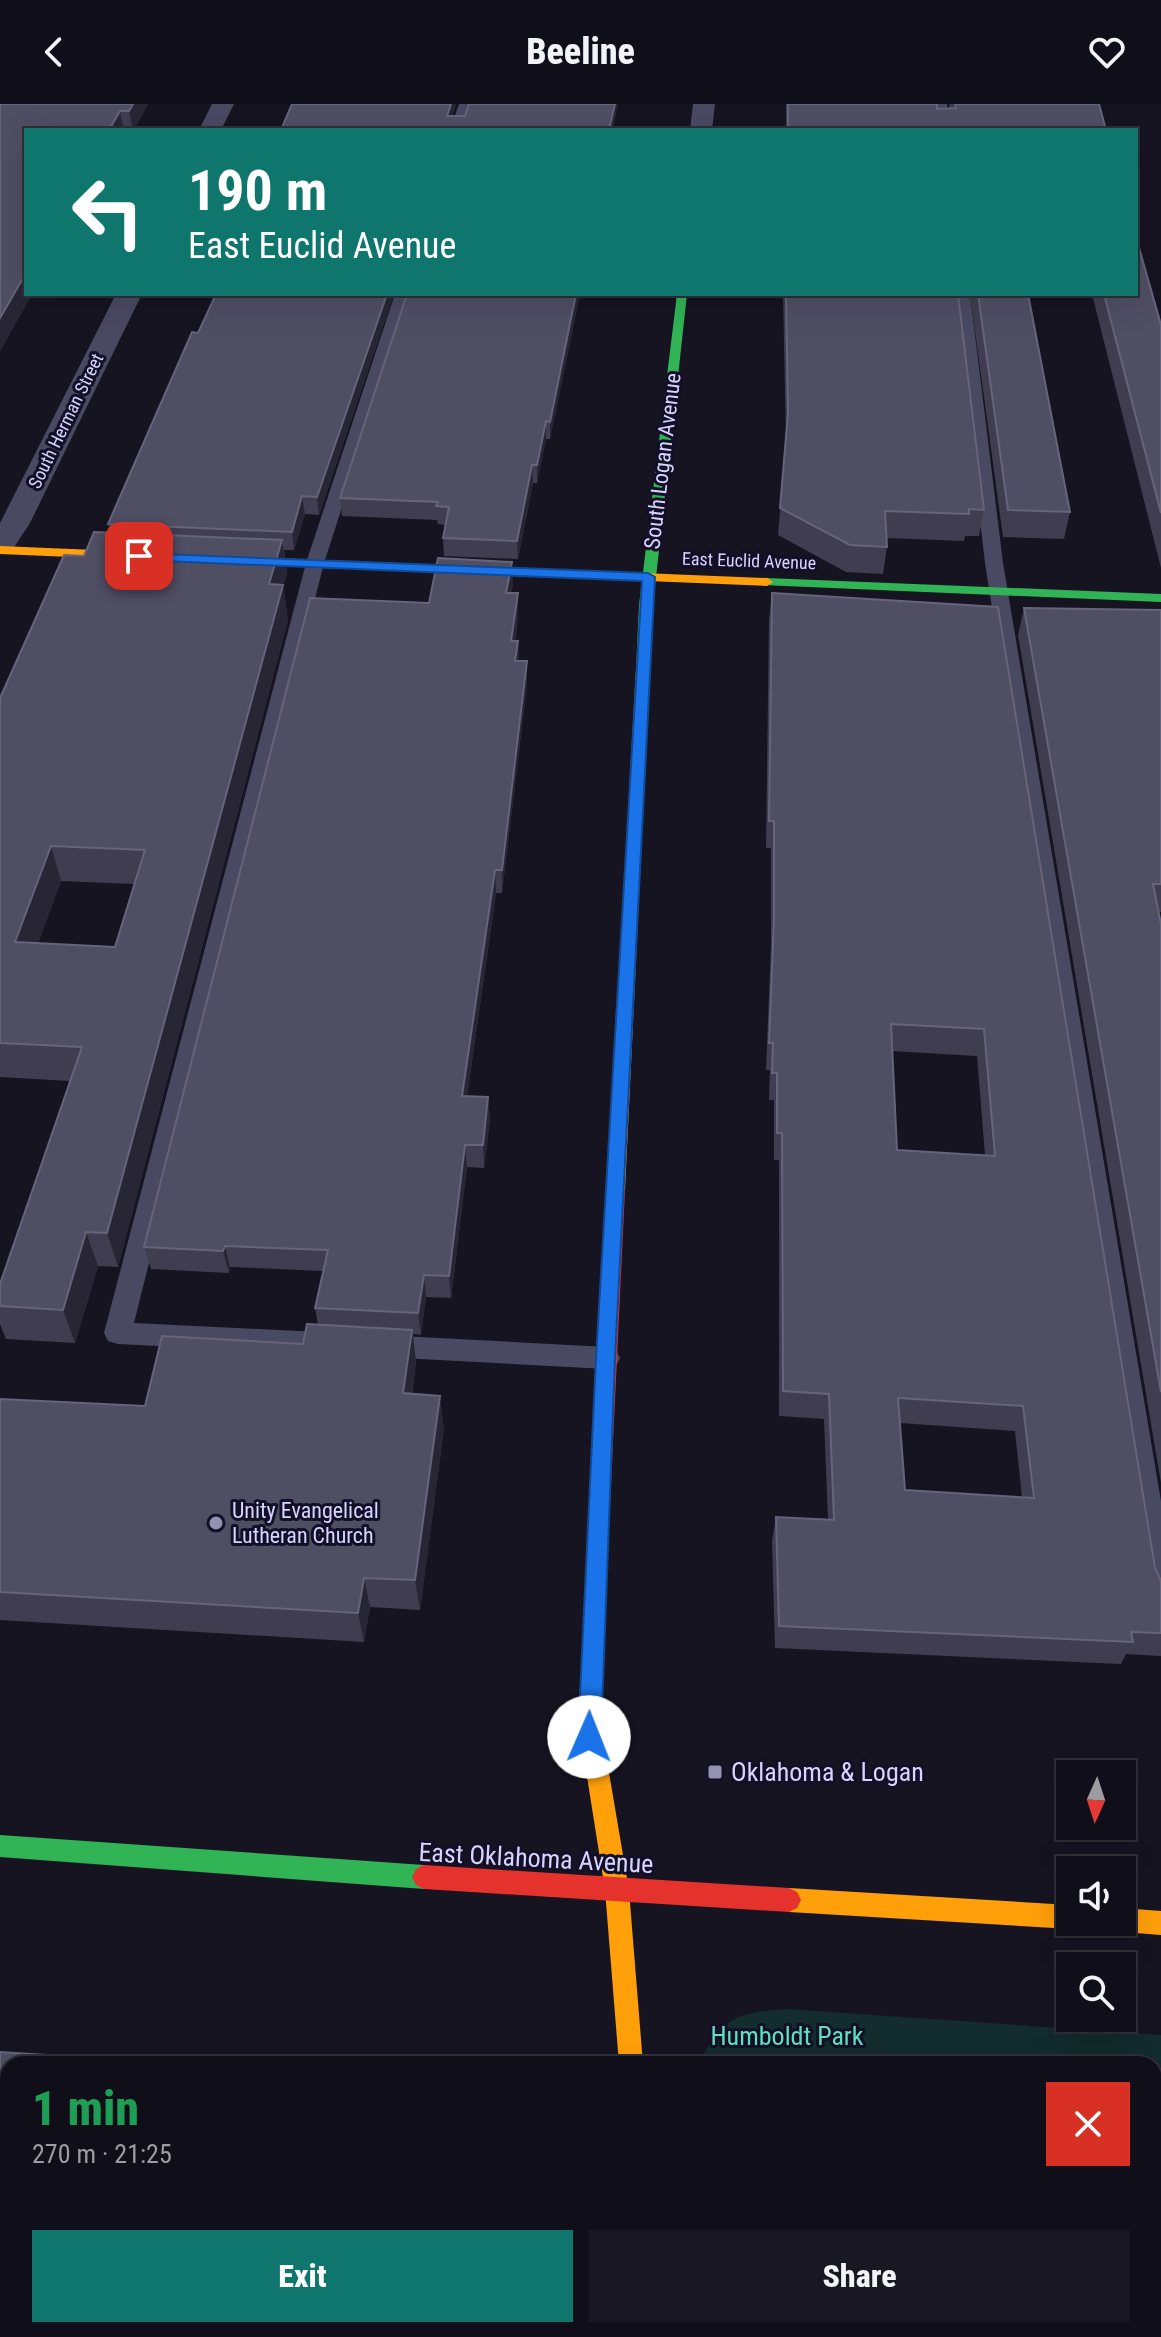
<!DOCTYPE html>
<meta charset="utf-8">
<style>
body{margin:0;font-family:"Roboto Condensed",sans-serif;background:#191822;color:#f1f3f6;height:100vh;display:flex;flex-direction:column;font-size:30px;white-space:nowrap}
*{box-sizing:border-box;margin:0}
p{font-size:26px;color:#9c9ca2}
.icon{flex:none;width:44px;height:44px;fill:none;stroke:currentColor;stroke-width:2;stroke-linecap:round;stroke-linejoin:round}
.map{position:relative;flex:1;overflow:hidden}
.panel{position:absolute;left:0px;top:1952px;width:1162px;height:282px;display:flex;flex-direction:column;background:#100f19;border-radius:24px 24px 0 0;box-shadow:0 8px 32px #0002,0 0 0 2px #302f38}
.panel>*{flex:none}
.top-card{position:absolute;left:24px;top:24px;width:1114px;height:168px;border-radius:0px;box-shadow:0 8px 32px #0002,0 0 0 2px #302f38;background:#0f766e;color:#fff;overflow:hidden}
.needle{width:52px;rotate:183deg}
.buttons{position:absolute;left:1056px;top:1656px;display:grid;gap:16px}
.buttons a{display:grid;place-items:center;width:80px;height:80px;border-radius:0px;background:#100f19;box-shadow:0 8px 32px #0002,0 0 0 2px #302f38;font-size:40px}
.pin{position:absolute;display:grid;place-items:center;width:68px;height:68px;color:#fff;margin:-34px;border-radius:16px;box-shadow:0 4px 12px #0006}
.me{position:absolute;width:88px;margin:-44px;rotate:1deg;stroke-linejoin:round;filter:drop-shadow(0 0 6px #0008)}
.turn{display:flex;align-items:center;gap:28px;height:168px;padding:0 32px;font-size:36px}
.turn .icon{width:104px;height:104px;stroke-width:2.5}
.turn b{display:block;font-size:56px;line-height:68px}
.round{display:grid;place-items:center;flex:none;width:84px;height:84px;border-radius:0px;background:#191822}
.summary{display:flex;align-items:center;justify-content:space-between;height:136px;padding:0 32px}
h1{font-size:48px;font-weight:800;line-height:60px;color:#1e9e55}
.cta{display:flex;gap:16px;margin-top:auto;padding:16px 32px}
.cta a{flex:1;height:92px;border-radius:0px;background:#0f766e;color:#fff;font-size:32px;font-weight:800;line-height:92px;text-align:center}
.cta a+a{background:#191822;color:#f1f3f6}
header{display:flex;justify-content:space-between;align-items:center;height:104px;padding:0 32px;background:#100f19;font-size:36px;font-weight:800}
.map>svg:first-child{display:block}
.green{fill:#132c2d}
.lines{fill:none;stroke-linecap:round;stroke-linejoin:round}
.lane{fill:#4a4962;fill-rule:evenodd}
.street{fill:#4a4962;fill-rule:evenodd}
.fast{fill:#30b455;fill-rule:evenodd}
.slow{fill:#ff9f0a;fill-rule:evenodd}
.jam{fill:#e5322d;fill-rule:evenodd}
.wall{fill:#403d50;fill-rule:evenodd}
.shaded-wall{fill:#282635}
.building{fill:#504e63;stroke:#66637b;stroke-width:2;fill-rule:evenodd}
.route{fill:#1a73e8;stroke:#114b97;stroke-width:2}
.poi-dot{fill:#9591b1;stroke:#130f26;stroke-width:3}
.labels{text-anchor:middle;stroke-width:6;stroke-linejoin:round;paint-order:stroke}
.far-street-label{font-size:18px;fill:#d9d4ff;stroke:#130f26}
.street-label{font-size:22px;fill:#d9d4ff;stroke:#130f26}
.poi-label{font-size:22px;fill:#d9d4ff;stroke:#130f26;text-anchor:start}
.near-poi-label{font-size:26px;fill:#d9d4ff;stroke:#130f26;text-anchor:start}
.near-street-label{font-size:26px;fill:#d9d4ff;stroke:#130f26}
.near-park-label{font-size:26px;fill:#5fe0c0;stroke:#130f26}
</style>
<header><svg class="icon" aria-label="back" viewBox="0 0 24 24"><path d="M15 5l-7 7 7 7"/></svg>Beeline<svg class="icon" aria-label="heart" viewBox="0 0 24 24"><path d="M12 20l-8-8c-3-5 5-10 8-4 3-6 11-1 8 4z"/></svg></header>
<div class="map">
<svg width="1161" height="2233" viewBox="0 0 1161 2233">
<rect width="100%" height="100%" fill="#161421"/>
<!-- green -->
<path class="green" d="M787,1905l374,26v302h-474v-7h467v-266h-456c26,-46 36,-52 89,-55z"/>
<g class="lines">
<!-- lane -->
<path class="lane" d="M459,0h14l-9,26h-14z
M933,0h14l3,26h-14z
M395,190h16l-87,269 -190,760 205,10 10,3 4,8 -4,8 -10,3 -221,-11 -10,-3 -4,-8 202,-770z
M954,190h16l33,269 158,938v104l-11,-4 -4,-10 -161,-1028z
M382,1231l224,12 10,3 4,8 -4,8 -10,3 -224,-12 -10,-3 -4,-8 4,-8z"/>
<!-- street -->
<path class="street" d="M212,0h22l-13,26h-22z
M693,0h22l-3,26h-22z
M116,190h26l-112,229 -19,29 -11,2v-31z
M585,2226h66v7h-66z"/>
<!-- fast -->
<path class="fast" d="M677,190h10l-34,311 -3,64 -7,4 -7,-4 3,-64z
M767,474l394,16v8l-399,-17 -1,-3z
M0,1731l424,30 8,4 4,8 -4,8 -8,4 -424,-32z"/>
<!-- slow -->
<path class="slow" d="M0,442l143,6 6,4 -6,4 -143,-6z
M224,452l543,22 6,4 -6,4 -548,-23v-6z
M643,561l7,4 -25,521 -9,7 -9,-7 29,-521z
M597,1455l7,2 3,7 -7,152 29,170 14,174h-24l-14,-174 -27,-170 9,-152 3,-7z
M789,1784l281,17v17h10l-10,7 -281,-17 -8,-4 -4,-8 4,-8z
M1122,1804l39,3v24l-39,-3 -8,-4 -3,-6h11z"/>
<!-- jam -->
<path class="jam" d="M616,1079l9,7 -18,378 -3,7 -7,2 -7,-2 -3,-7 20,-378z
M424,1761l365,23 8,4 4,8 -4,8 -8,4 -365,-23 -8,-4 -4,-8 4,-8z"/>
</g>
<!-- wall -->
<path class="wall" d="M0,0h148l-14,26h-108v164h6l-32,57z
M786,0h151v5l13,-1 -1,-4h150l7,26h-320z
M216,190h178l-75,221 -14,-1 -11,36h-10l3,24 -4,12 5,34 -170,647 -20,-1 -23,77 -69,-4 -6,-15v-40l70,-203 -70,-4v-379l84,-142 26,-24 -2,-8zM61,777l73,3 -19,63 -77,-4z
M580,190l-30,145h-4l-9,44h-4l-15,76 -74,-3 -1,-18 2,-13 -7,-1 -1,-4 -95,-4 -2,-18z
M783,190h175l26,216 -5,26h-14l-1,5 -78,-3 1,9 -4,27 -37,-2 -68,-37 8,-96z
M970,190h58l42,218 -6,27 -61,-2z
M1092,190h44l25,31v243z
M513,480l-2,9 7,23 -3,25h3l1,20h8v23l-25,209h-6l-29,203 21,1 2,22 -6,49 -17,-1 -16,131 -25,-1 -5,38 -8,-1 3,28 -4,32 32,34 -24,182 -50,-3 -6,35 -364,-22v-221l145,7 158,-62 15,-19 -3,-17 8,-37 -93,-4 -1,6 -78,-4 -7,-22 285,-644z
M772,489l226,14 157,961 6,13v75l-35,-2 -5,10 -346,-16 -3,-107 4,-24 52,2 -4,-100 -45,-3v-256h-5v-60h-5l1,-30h-4l5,-124v-98h-5l3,-228zM892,947l85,5 8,99 -88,-5zM900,1319l115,8 7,67 -117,-8z
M1024,504l137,2v302h-2l2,12v559l-143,-848z"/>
<!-- shaded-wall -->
<path class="shaded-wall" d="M133,0h15l-14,26h-1l-4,-19z
M451,0h5l-8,26 -1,-14z
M615,0h3l-5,26h-4z
M120,7l4,19h-15z
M26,169v21h6l-32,57v-33z
M387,190h7l-75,221 -2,-18z
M576,190h4l-30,145v-17z
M546,317v18l-9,44v-18z
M532,361l1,18 -15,76 -1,-18z
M302,392l3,18 -11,36 -2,-18z
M282,436l5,34 -4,12 5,34 -170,647 -11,-34 162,-649z
M512,458l1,22 -6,31 -1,-22z
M518,489v23l-7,48v-23z
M518,537l1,23 -4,-3z
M527,557v23l-25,209v-23z
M51,742l10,35 -35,96 -11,-35z
M495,766l1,23 -32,225 -2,-22z
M488,993l2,22 -6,49 -1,-23z
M465,1041l2,22 -16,131 -2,-22z
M86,1128l12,34 -23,77 -12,-33z
M225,1142l5,21 -1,6 -6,-22z
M424,1171l2,22 -5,38 -3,-22z
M412,1226l4,32 -9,63 -4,-32z
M440,1292l4,32 -24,182 -5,-30z
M364,1474l6,29 -6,35 -6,-29z
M372,2226h12l-1,7h-12z"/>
<!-- building -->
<path class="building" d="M0,0h133l-4,7h-9l-11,19h-83v143l-26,45z
M292,0h159l-4,12h18l4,-12h146l-6,26h-328z
M788,0h149v5l19,-1 -1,-4h144l7,26h-318z
M1136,133l25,88v188l-57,-219h32z
M216,190h171l-70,203 -15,-1 -10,36 -184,-8 84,-192 6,1z
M407,190h169l-26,128 -4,-1 -9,44h-5l-15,76 -74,-3 6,-31 -13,-1 2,-4 -98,-4z
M786,190h172l26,216 -15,-1v5l-84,-3 2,36 -37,-2 -70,-37 8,-95z
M978,190h50l42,218 -62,-2z
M94,428l188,8 -13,44 14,1 -176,648 -21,-1 -23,78 -63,-4v-22l82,-237 -82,-4v-345l64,-143 20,1zM51,742l94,4 -30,97 -100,-5z
M438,454l74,4 -6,31h12l-7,48h7l-3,20h12l-25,209h-7l-33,226 26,1 -5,48h-18l-16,131 -25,-1 -6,38 -103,-5 13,-58 -103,-4 -2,5 -79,-4 166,-649 119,5z
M772,489l226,14 157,961 6,13v52l-30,-1 2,10 -354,-16 -3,-109 58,3 -5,-126 -46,-3 -1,-258h-5v-60h-5l1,-30h-4l5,-124v-98h-5zM891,920l93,5 11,127 -98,-6zM898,1294l125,8 11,92 -129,-8z
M1024,504l137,2v274h-8l8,40v468z
M307,1220l105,6 -9,63 37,3 -25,184 -51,-2 -6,35 -358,-21v-193l145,7 17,-70 141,8z
M0,1948l186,12h-178v266h364l-1,7h-371z"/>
<!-- route -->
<path class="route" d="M134,449l514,20 7,4 -40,781 -14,379 -4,8 -8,3 -8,-3 -3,-8 18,-379 46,-777 -503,-21 -7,-4z"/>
<!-- markers -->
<g class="poi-dot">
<circle cx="216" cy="1419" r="8"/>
<rect x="707" y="1660" width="16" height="16" rx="4"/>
</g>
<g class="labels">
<!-- far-street labels -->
<g class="far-street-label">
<text transform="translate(66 317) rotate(-64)" y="6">South Herman Street</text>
<text transform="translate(749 457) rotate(2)" y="6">East Euclid Avenue</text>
</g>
<!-- street labels -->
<g class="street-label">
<text transform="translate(662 357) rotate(-83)" y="8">South Logan Avenue</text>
</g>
<!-- poi labels -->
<g class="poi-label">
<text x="232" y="1414">Unity Evangelical<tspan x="232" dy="25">Lutheran Church</tspan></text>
</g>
<!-- near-poi labels -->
<g class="near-poi-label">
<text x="731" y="1677">Oklahoma &amp; Logan</text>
</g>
<!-- near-street labels -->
<g class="near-street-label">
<text transform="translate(536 1754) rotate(3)" y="9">East Oklahoma Avenue</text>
</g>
<!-- near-park labels -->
<g class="near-park-label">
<text x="787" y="1941">Humboldt Park</text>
</g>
</g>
</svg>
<div class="buttons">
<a><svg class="needle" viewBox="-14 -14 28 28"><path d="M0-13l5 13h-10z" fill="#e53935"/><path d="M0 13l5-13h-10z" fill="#9c9ca2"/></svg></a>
<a><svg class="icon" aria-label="sound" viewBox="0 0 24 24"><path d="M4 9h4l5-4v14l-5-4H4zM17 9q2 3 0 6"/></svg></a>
<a><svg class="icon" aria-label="search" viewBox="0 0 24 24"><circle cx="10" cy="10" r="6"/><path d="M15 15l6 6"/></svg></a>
</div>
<div class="pin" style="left:139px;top:452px;background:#d93025"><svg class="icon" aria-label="arrive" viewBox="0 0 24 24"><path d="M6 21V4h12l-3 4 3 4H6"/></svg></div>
<svg class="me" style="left:589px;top:1633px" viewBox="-20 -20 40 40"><circle r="19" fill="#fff"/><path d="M0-13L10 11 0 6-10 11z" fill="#1a73e8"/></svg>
<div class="top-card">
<div class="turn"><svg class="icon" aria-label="left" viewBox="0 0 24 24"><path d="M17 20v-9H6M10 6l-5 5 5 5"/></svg><div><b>190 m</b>East Euclid Avenue</div></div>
</div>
<section class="panel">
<div class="summary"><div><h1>1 min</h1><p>270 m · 21:25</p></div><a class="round" style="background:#d93025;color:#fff"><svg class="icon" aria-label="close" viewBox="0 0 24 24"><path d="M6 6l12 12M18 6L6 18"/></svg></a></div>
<div class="cta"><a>Exit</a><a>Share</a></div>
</section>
</div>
